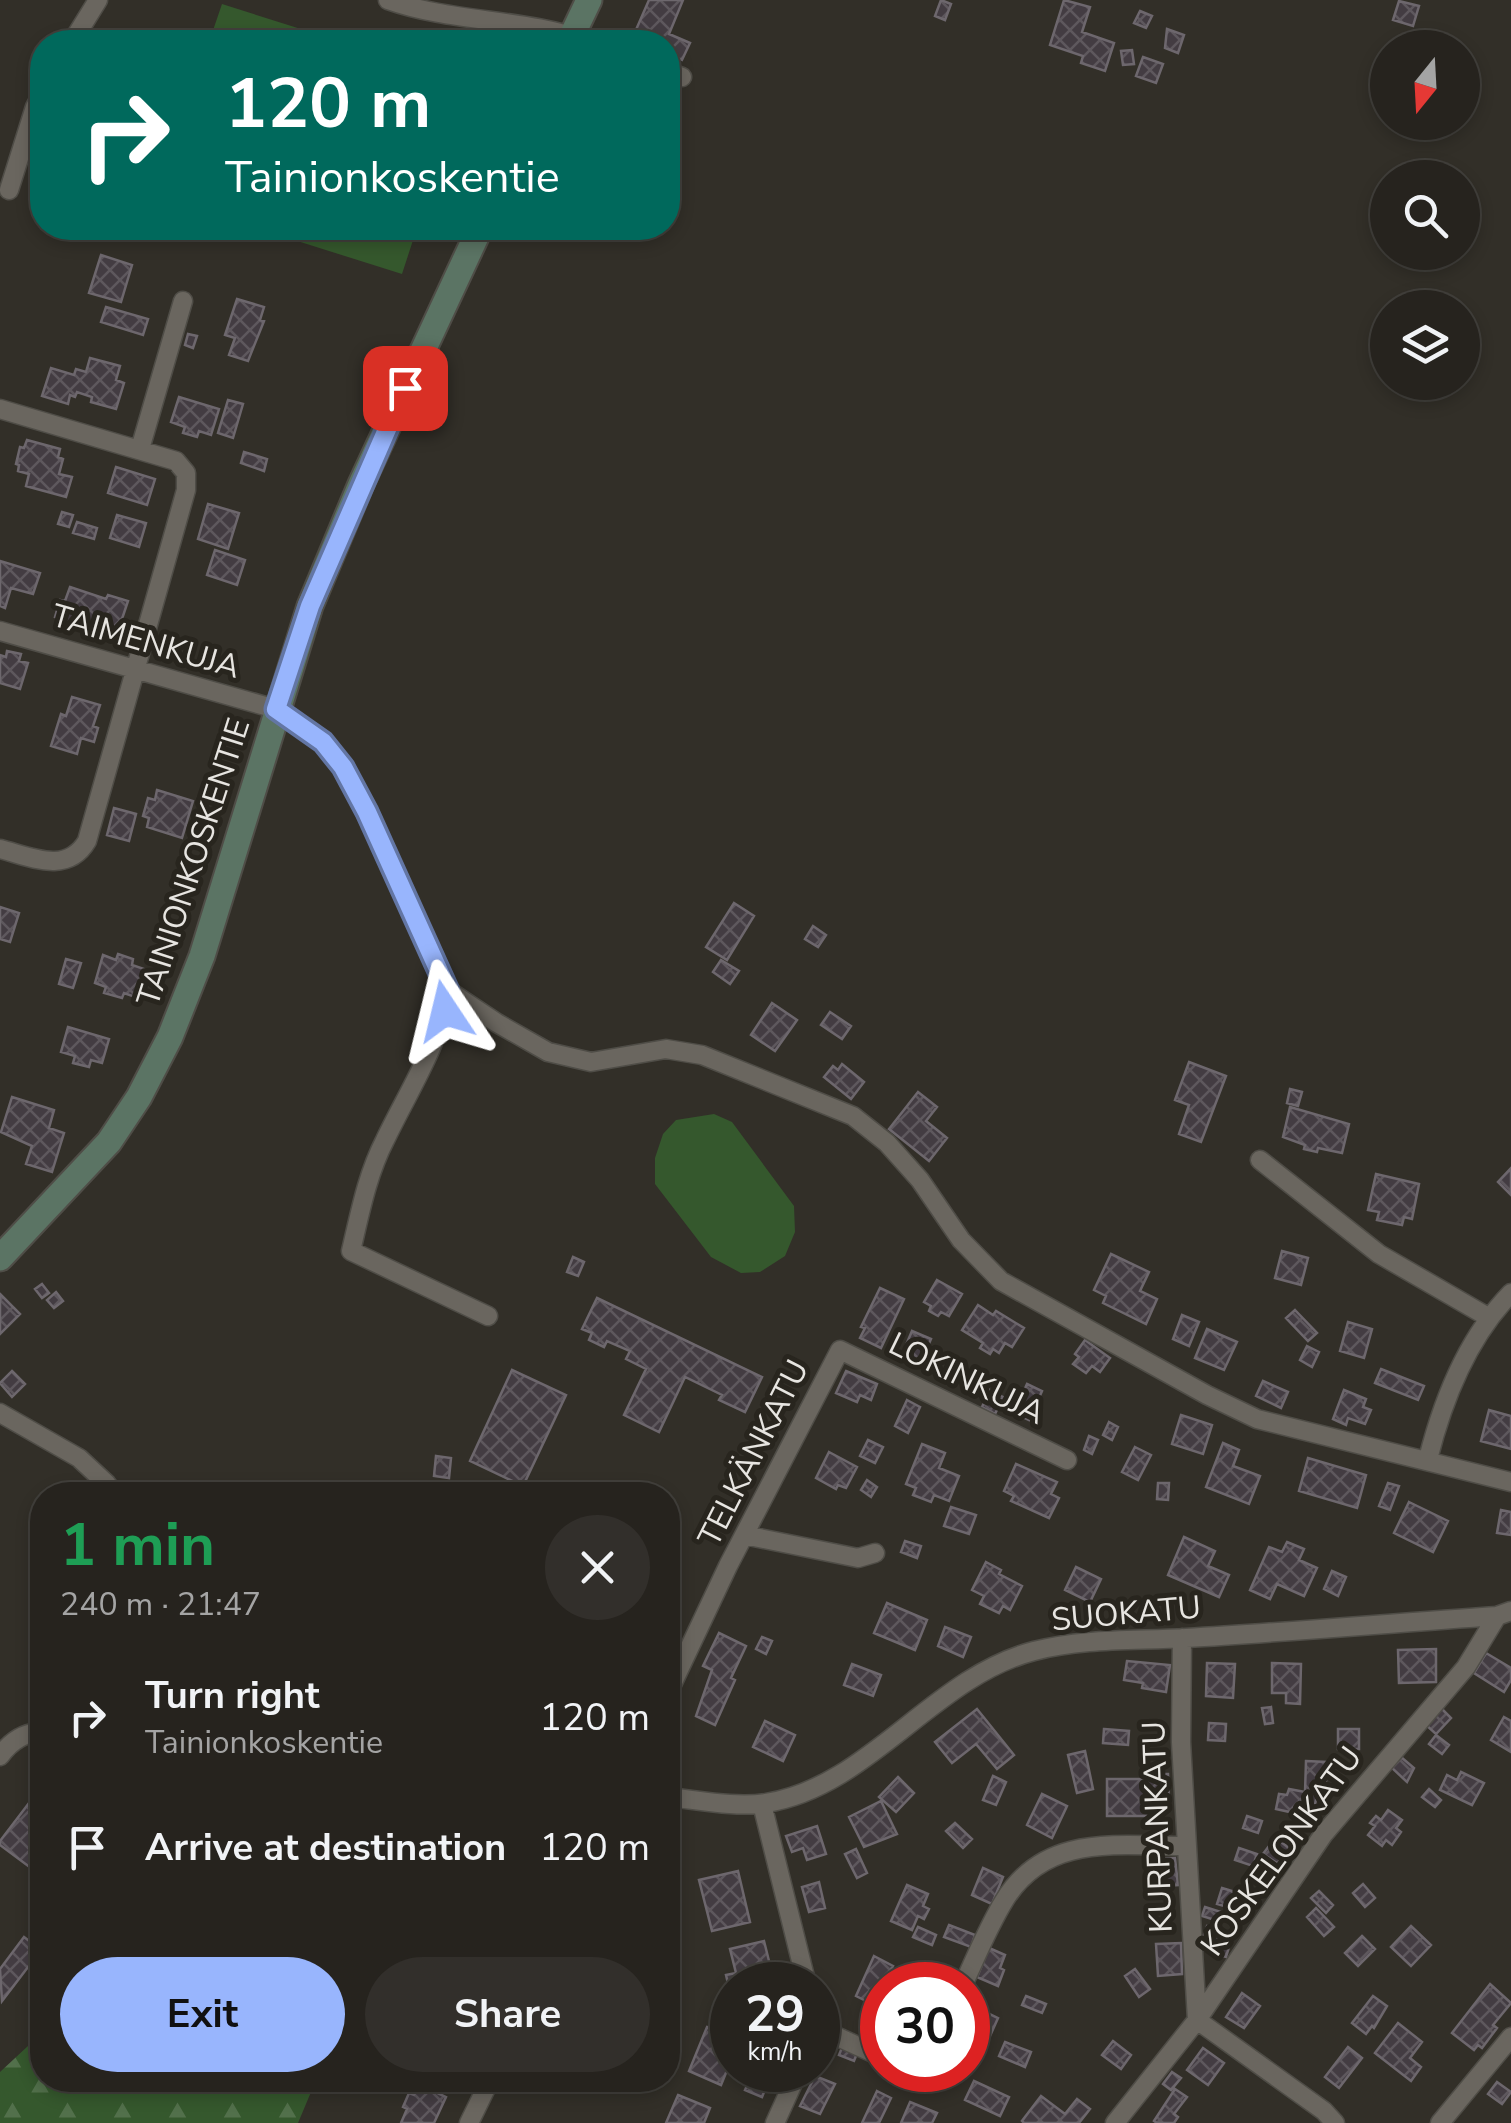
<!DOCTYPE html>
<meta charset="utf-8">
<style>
body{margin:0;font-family:"Nunito Sans",sans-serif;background:#322f2b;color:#f1f3f6;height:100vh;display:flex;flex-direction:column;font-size:38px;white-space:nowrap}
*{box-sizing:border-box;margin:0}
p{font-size:32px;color:#a4a4a4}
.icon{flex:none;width:55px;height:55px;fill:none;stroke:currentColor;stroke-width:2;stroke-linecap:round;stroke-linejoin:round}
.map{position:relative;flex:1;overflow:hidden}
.details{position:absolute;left:30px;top:1482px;width:650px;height:610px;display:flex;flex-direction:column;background:#26231e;border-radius:40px;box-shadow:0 5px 15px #0003,0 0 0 2px #42403c}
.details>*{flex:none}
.top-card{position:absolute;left:30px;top:30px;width:650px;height:210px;border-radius:40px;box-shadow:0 5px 15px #0003,0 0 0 2px #42403c;background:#00695c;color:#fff;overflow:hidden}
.needle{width:65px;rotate:198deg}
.tools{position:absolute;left:1370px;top:30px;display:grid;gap:20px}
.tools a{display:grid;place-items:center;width:110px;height:110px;border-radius:50%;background:#26231e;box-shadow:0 5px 15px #0003,0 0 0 2px #42403c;font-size:50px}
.speed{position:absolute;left:710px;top:1962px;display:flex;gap:20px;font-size:50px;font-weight:700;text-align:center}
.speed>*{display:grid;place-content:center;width:130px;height:130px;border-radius:50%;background:#26231e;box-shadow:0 5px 15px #0003,0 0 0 2px #42403c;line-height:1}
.speed small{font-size:25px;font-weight:400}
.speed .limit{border:15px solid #d22;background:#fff;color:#111}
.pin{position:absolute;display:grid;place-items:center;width:85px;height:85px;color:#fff;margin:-42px;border-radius:20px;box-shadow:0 5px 15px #0006}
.me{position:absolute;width:110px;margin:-55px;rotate:350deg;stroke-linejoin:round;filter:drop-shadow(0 0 8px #0008)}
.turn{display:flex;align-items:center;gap:35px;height:210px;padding:0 30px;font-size:45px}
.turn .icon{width:130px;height:130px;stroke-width:2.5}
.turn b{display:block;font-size:70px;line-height:85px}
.round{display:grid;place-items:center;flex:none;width:105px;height:105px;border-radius:52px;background:#322f2b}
.headline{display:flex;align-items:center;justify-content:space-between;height:170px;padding:0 30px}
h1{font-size:60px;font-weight:700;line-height:75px;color:#1e9e55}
.cta{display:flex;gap:20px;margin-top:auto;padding:20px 30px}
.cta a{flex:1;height:115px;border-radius:60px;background:#98b5fd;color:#111;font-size:40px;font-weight:700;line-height:115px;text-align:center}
.cta a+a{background:#322f2b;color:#f1f3f6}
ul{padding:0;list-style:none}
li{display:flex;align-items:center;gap:30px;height:130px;padding:0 30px}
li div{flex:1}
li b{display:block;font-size:38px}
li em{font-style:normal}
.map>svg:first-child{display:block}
.green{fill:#35582d}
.forest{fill:url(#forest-firs)}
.building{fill:url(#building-cross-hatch);stroke:#6d676d;stroke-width:2.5}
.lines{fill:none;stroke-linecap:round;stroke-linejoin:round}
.street-casing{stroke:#4f4d47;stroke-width:21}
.secondary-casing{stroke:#4f4d47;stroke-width:29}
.street{stroke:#6a665f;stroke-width:18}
.secondary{stroke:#5b7464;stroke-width:25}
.route-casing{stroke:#6376a4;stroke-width:25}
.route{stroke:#98b5fd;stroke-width:18}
.labels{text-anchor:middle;stroke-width:10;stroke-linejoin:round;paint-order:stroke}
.street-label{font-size:32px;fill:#e7e5e1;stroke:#28251e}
</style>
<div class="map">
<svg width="1511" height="2123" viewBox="0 0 1511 2123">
<defs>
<pattern id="forest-firs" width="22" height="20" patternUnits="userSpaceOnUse" patternTransform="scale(2.5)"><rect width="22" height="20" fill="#35582d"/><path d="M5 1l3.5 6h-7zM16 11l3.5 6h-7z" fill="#52704b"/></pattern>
<pattern id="building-cross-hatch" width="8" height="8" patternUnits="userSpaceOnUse" patternTransform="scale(2.5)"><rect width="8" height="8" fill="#433c42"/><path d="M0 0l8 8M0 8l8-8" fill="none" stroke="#5e585d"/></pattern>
</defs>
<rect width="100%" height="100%" fill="#322f28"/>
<!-- green -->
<path class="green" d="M222,4l120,38h-133z
M256,228h161l-15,46z
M714,1114l18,8 62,84 1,26 -10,24 -25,16 -19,1 -30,-16 -56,-73v-26l8,-24 13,-14z"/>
<!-- forest -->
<path class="forest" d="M42,2033v47h274l-18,43h-298v-51z"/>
<!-- building -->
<path class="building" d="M649,0h34l-14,34 21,9 -8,17 -14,-6v-12h-28l-8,-3z
M941,0l10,4 -6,16 -10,-4z
M1064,0l26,7 -8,25 32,11 -9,28 -24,-8 2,-7 -33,-11z
M1399,1l20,5 -6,20 -20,-6z
M1140,11l12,5 -6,12 -12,-5z
M1167,29l17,6 -6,18 -13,-5z
M1132,50l2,14 -11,1 -2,-14z
M1143,57l20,7 -7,19 -20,-7z
M101,255l31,10 -11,37 -32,-9z
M237,299l27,8 -4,13 4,1 -16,40 -19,-6 6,-17 -10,-3z
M106,307l42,12 -5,16 -42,-13z
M188,334l9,2 -4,12 -8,-3z
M90,358l30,8 -4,14 8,3 -8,26 -25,-7 1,-5 -15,-5 -2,5 -5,-2 -2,9 -26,-8 9,-28 23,7 2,-6 10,3z
M179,397l40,12 -8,26 -12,-4 -2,6 -14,-4 2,-6 -14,-5z
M228,400l15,4 -10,34 -15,-5z
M27,440l33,9 -2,8 5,2 -4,15 13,3 -6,20 -40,-11 3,-12 -11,-3 1,-6 -3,-1 4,-17 4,1z
M244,452l23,7 -3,12 -23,-8z
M116,467l39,12 -8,26 -39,-12z
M208,504l31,9 -11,36 -30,-10z
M62,512l11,3 -4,12 -11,-3z
M117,515l29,8 -7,24 -29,-9z
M77,522l20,6 -3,11 -21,-6z
M215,550l30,10 -8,25 -30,-10z
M0,561l40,12 -7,21 -22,-6 -6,20 -5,-2z
M70,587l36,12 2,-4 20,6 -9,27 -19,-6 -2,6 -17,-5 -1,6 -21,-7v-3l-4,-2 5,-17 5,1z
M7,651l14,3 -2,7 9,2 -8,26 -20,-6v-28l6,2z
M72,697l28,8 -7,21 5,2 -4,14 -13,-4 -4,16 -26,-8 10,-32 5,2z
M157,790l36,11 -11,37 -35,-11 2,-9 -6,-2 5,-18 7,2z
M114,808l22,6 -7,27 -22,-6z
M734,903l20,13 -27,44 -21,-13z
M0,907l19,6 -9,29 -10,-3z
M813,926l13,9 -8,12 -13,-8z
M118,954l15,5 -1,6 12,4 -9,28 -11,-4 -2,5 -18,-5 2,-6 -11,-4 8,-28 13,5z
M66,959l15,4 -8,25 -14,-4z
M721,960l18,11 -9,13 -17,-12z
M772,1003l25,17 -22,31 -24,-16z
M830,1012l21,14 -9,13 -21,-14z
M68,1027l41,12 -7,24 -11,-3 -2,7 -16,-4 2,-7 -14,-4z
M1189,1062l37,14 -25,66 -22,-8 10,-29 -14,-5z
M842,1064l22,18 -13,17 -27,-22 9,-11 5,4z
M1290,1089l12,3 -4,14 -11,-3z
M918,1092l19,15 -11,14 21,17 -18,23 -40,-32z
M12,1097l42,13 -5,18 15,5 -12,39 -26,-8 6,-18 -31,-14z
M1290,1107l59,17 -7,29 -24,-5 -1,4 -13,-3 1,-4 -22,-8z
M1511,1168v27l-13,-13z
M1376,1174l43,10 -7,35 -8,-2 -2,8 -25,-5 2,-8 -11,-2z
M1282,1251l26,7 -7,27 -26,-7z
M1111,1254l38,18 -9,19 17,8 -11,25 -43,-21 3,-7 -12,-6z
M573,1257l11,5 -6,14 -11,-4z
M937,1280l25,14 -13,22 -8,-4 -3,4 -9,-5 2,-5 -7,-4z
M42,1284l7,9 -7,5 -7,-9z
M880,1288l24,11 -23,49 -21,-10 5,-10 -4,-1z
M56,1292l7,9 -9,7 -7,-8z
M0,1294l20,20 -20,20z
M597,1298l165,79 -17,35 -26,-12 3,-5 -37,-18 -26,55 -35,-17 22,-46 -20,-10 4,-8 -23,-10 -3,6 -15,-7 3,-7 -10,-4z
M978,1305l15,10 3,-4 28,17 -12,19 -7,-4 -6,10 -6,-4 -3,5 -10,-6 3,-5 -21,-13z
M1295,1310l22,23 -9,8 -22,-23z
M1182,1315l17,7 -10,24 -16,-7z
M1348,1322l24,7 -8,29 -24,-7z
M1207,1329l30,13 -13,28 -29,-12z
M912,1331l19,8 -12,28 -19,-8z
M1085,1340l25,18 -10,14 -8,-6 -6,7 -13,-9 6,-7 -4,-3z
M1307,1346l12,6 -7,15 -12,-7z
M1381,1369l43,17 -6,14 -43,-17z
M512,1370l54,25 -43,91 -53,-25z
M12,1371l13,13 -13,13 -12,-14z
M846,1371l31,13 -6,16 -11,-5 -3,7 -21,-9z
M1263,1381l25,11 -7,16 -25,-12z
M1027,1384l15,7 -13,29 -15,-7z
M990,1390l13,7 -8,17 -13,-7z
M1344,1390l22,9 -3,8 8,3 -6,14 -17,-6 -2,7 -13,-6z
M907,1400l13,7 -12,26 -13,-7z
M1489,1410l22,6v33l-30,-8z
M1181,1415l31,10 -9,29 -31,-10z
M1109,1422l9,5 -6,13 -9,-5z
M1089,1436l9,4 -6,14 -8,-4z
M868,1440l15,7 -8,16 -15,-7z
M1223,1443l16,7 -6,16 27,10 -11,28 -43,-17z
M922,1444l23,9 -6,15 20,8 -10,25 -15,-6 -3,7 -18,-7 3,-7 -10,-4z
M1135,1447l16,8 -13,25 -16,-8z
M829,1452l28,15 -11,21 -8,-3 -2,4 -20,-11z
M436,1456l15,2 -2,20 -15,-2z
M1308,1458l58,17 -9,33 -58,-17z
M1016,1464l41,18 -6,12 8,4 -10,20 -38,-17 3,-5 -10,-5z
M867,1480l10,7 -6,10 -10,-7z
M1158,1483h11l-1,17 -11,-1z
M1388,1483l11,3 -9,24 -11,-4z
M1409,1502l39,19 -15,31 -39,-19z
M951,1507l25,8 -7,19 -25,-8z
M1501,1510l10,2v23l-14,-2z
M1184,1537l31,14 -7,15 21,9 -10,22 -51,-22z
M905,1541l16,5 -4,12 -16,-6z
M1287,1542l17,7 -5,11 18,8 -13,28 -27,-12 -7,15 -20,-9 19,-43 13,5z
M986,1562l15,8 -2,4 23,12 -12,24 -7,-4 -4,7 -19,-9 4,-8 -12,-6z
M1076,1567l25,12 -11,23 -25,-12z
M1332,1571l14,6 -8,19 -14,-7z
M887,1603l40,17 -12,30 -41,-17z
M945,1627l26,10 -8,20 -25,-11z
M719,1633l27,13 -15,32 4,2 -20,45 -19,-9 16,-46 -9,-4z
M762,1637l10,4 -6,13 -10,-5z
M1436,1649v33l-37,1 -1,-33z
M1486,1653l25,15v12l-7,12 -30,-19z
M1127,1661l43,4 -4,27 -24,-4 1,-5 -19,-3z
M1207,1663l28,1 -2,34 -27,-2z
M1272,1663l29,1 -1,40 -14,-1v-10h-14z
M852,1664l29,11 -8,21 -29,-11z
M1271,1707l2,16 -8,1 -3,-16z
M1441,1708l10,10 -15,16 -10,-9z
M977,1709l37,46 -17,14 -21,-25 -24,19 -17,-21z
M1504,1717l7,4v31l-20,-12z
M765,1721l30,14 -12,26 -30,-14z
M1209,1723l17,1 -1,17 -17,-1z
M1104,1729l25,2 -1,14 -25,-2z
M1338,1729h21v20h-21z
M1436,1735l13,10 -7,9 -13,-10z
M1085,1751l8,38 -16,4 -9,-38z
M1401,1757l13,11 -7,14 -15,-14z
M1306,1761l21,1 -2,38h-9l-4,17 -36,-8 3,-15 8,1 2,-6 16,3z
M1461,1772l23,11 -12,22 -32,-15 7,-15 10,5z
M1153,1774h15l1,30h-11v12h-51v-37h46z
M993,1776l13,6 -10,23 -13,-5z
M898,1777l16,16 -18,19 -17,-15z
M42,1786v75l-7,10 -35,-26v-4z
M1429,1789l12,11 -6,7 -13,-10z
M1042,1794l25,12 -15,32 -25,-13z
M881,1801l16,33 -33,13 -15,-30z
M1388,1810l14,10 -6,8 5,4 -9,13 -6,-5 -4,6 -14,-11 7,-9 -5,-3 6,-7 5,4z
M1247,1816l15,5 -4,12 -15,-5z
M955,1823l17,16 -9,9 -17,-17z
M817,1826l9,28 -19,6 -4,-12 -11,4 -6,-16z
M1275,1838l16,11 -11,16 -17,-11z
M1239,1848l18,6 -4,12 -18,-6z
M856,1849l11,24 -10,5 -12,-24z
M1175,1858l3,27 -27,2 -2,-27z
M983,1868l20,9 -11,27 -20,-9z
M738,1871l12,51 -38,9 -13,-51z
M819,1882l6,26 -16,4 -7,-25z
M1363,1884l12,14 -10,9 -12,-14z
M907,1885l21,9 -5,12 6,3 -5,10 -6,-3 -6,14 -21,-9z
M1222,1888l27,8 -5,16 -27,-8z
M1319,1891l14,14 -7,8 -15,-15z
M1205,1907l16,5 -3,9 -16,-5z
M1316,1908l18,19 -10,9 -17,-19z
M949,1925l26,10 -4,12 -27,-10z
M1207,1926l26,8 -7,23 -27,-8z
M1411,1926l20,19 -20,21 -20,-19z
M918,1927l18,8 -4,10 -19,-8z
M1362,1936l13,13 -17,17 -13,-13z
M24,1937l17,13 -39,51 -2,-32z
M764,1941l7,28 -17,4 3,12h-25v16l-6,-26 10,-2 -6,-24z
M1181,1943l1,31 -24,2 -2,-32z
M989,1948l16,7 -5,13 4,2 -6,16 -21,-9z
M874,1956l19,10 -11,19v24l-26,-13z
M1135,1969l15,20 -11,8 -14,-21z
M1490,1984l21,19 -18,22 4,3 -15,20 -4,-3 -4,5 -22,-17z
M1242,1993l18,13 -16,22 -18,-11z
M1026,1996l20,8 -4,9 -20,-8z
M1373,1996l14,10 -13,22 -2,-2 -6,8 -14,-11z
M968,1999l13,6 -2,4 19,9 -8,18 -20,-9 -2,4z
M1398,2023l24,19 -12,16 11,9 -10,14 -36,-28z
M707,2027l25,10v21l-11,27 -32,-14z
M1113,2041l18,14 -10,14 -19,-14z
M1005,2042l26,10 -6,15 -26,-11z
M843,2045l15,6 -4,10 -15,-6z
M1348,2047l14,11 -23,30 -14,-11z
M1203,2048l21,15 -16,22 -21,-15z
M754,2070h19l-11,27 -17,-7z
M932,2070h31l-2,5 -6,-2 -5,10 -20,-9z
M1172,2072l9,6 -10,12 -8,-6z
M815,2076l20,8 -15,30 -20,-8z
M974,2081l35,16 -9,19 -35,-16z
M1497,2082l14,10 -9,12 -14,-10z
M419,2084l27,13 -12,26h-33l6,-14 -4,-2 6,-14 5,2z
M1175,2089l12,8 -13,17 4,3 -4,6h-17l-3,-2z
M877,2091l14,7 -12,25h-17z
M678,2095l32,13 -6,15h-38z
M1041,2096l24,18 12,-15 13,10 -11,14h-55l-2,-2z
M910,2102l27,11 -5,10h-31z"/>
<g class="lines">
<!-- street casing -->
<g class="street-casing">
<path id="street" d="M388,0c65,23 138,18 202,42
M72,42l26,-42
M668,72l14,5
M9,190l26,-83 7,-13
M0,409l176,52 10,12v17l-99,351c-20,34 -56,16 -87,8
M140,449l43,-148
M0,631l276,78 47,33 20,25 24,45 82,179 48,32 51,29 43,10 75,-13 36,6 151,61 34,27 33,37 41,60 40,41 206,114 50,24 254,63
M449,991c-11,56 -40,99 -64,149 -18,35 -25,73 -34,111l137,65
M1260,1160l119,94 109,63
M0,1413l79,45 28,26
M1428,1459c15,-60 40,-122 83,-166
M744,1535l114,23 17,-5
M1182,1638l-1,104 16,278 127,91 11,12
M668,1693l60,-127 112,-216 227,110
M0,1756c11,-15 24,-24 42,-24
M668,1797c30,3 68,11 98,6 103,-16 167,-126 268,-152 50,-13 101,-10 152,-13 103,-6 207,-15 311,-22l14,-5
M762,1804l45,181
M963,1985c13,-28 25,-58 41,-84 41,-68 113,-55 182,-55
M818,2028l64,29
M469,2123l21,-43
M775,2123l24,-53
M1115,2123l82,-103 126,-185 143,-168 31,-51
M1440,2123l71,-86"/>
</g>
<!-- secondary casing -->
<g class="secondary-casing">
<path id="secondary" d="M569,42l20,-42
M0,1258l109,-116 30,-45 31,-60 32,-81 108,-350 51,-122 119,-256"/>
</g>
<!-- street -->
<use href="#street" class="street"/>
<!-- secondary -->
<use href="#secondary" class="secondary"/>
</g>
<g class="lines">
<!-- route casing -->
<g class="route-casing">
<path id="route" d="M405,388l-95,218 -34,103 47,33 20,25 24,45 81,179 -3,20"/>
</g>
<!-- route -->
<use href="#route" class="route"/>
</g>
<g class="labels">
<!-- street labels -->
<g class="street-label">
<text transform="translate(146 641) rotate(16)" y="11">TAIMENKUJA</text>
<text transform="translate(193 862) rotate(-72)" y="11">TAINIONKOSKENTIE</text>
<text transform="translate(967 1378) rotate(26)" y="11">LOKINKUJA</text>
<text transform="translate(753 1453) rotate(-63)" y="11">TELKÄNKATU</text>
<text transform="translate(1126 1613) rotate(-5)" y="11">SUOKATU</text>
<text transform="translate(1157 1827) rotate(-92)" y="11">KURPANKATU</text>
<text transform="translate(1281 1851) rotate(-54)" y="11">KOSKELONKATU</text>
</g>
</g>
</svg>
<div class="tools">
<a><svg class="needle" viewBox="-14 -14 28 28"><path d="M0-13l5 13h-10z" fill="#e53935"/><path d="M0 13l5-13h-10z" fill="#a4a4a4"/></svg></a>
<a><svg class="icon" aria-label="search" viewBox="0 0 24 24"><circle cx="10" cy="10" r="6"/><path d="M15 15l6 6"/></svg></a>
<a><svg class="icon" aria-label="layers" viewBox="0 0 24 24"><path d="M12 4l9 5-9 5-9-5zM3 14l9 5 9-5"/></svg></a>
</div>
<div class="speed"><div>29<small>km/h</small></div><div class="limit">30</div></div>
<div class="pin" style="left:405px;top:388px;background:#d93025"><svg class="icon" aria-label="arrive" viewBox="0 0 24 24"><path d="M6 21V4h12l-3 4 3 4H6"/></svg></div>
<svg class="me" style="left:445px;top:1011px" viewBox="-20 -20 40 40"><path d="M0-17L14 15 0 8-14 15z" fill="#98b5fd" stroke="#fff" stroke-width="4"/></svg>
<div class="top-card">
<div class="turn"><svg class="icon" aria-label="right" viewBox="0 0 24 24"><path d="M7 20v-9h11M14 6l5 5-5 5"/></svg><div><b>120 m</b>Tainionkoskentie</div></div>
</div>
<section class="details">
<div class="headline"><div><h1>1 min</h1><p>240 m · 21:47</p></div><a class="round"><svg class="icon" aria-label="close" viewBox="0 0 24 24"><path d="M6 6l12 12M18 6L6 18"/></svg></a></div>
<ul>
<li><svg class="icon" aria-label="right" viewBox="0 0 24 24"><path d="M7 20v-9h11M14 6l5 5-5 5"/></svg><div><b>Turn right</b><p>Tainionkoskentie</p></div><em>120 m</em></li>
<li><svg class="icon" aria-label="arrive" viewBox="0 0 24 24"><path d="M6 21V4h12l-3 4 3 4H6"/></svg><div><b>Arrive at destination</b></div><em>120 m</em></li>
</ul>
<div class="cta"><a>Exit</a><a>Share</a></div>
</section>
</div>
